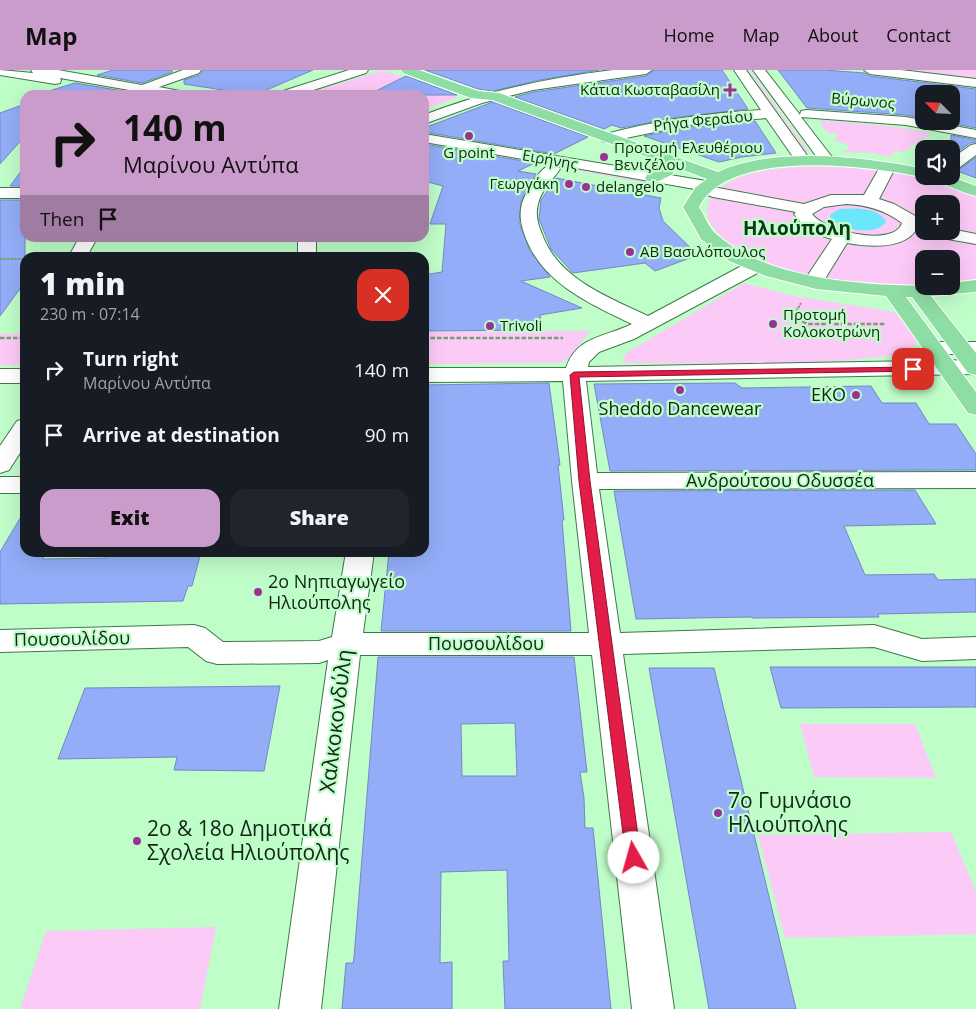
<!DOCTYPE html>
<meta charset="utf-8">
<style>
body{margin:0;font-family:"Open Sans",sans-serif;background:#20242c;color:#f1f3f6;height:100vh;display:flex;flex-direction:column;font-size:19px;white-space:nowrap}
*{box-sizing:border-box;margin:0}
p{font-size:16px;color:#9ea1a6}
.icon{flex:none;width:28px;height:28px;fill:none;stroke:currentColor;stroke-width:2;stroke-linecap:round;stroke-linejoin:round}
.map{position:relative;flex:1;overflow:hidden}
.side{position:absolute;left:20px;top:182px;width:409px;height:305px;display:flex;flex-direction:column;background:#171b24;border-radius:15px;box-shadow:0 5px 20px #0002}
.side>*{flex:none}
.hud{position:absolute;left:20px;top:20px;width:409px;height:152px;border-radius:15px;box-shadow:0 5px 20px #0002;background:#ca9ccb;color:#111;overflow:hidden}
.needle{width:32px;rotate:294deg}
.tools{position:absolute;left:915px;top:15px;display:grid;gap:10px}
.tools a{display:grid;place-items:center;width:45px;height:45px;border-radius:10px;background:#171b24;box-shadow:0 5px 20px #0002;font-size:25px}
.pin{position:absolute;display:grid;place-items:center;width:42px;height:42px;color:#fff;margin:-21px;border-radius:10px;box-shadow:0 2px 8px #0006}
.me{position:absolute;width:55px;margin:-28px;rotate:353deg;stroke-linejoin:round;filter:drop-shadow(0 0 4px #0008)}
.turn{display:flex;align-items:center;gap:18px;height:105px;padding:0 20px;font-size:22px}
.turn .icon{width:65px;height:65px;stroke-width:2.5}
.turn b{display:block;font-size:35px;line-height:42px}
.then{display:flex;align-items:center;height:48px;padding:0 20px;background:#0003;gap:10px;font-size:19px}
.round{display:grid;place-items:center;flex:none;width:52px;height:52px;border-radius:15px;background:#20242c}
.head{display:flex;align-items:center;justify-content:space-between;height:85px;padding:0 20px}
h1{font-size:30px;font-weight:800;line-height:38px}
.cta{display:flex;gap:10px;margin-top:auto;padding:10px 20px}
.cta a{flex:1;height:58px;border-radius:15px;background:#ca9ccb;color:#111;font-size:20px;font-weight:800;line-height:58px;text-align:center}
.cta a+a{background:#20242c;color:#f1f3f6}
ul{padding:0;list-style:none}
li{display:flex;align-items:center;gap:15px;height:65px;padding:0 20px}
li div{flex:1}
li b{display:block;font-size:19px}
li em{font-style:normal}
header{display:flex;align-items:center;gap:30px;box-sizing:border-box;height:70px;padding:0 25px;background:#ca9ccb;color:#111}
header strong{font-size:24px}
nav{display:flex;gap:28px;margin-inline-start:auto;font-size:18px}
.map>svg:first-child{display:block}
.green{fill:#fccaf7;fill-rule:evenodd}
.water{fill:#6be7fb}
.building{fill:#93adf8;stroke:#7488c4;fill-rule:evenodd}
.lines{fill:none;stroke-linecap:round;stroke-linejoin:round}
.minor-casing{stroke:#3f794b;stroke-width:2}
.major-casing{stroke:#fff;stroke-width:2}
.path-far1{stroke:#73a07a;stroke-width:2;stroke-dasharray:2.5 1;stroke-linecap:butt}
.path{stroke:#73a07a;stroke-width:2.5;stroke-dasharray:4.5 2;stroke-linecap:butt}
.minor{fill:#fff;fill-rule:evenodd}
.major{fill:#8edda4;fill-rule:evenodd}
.route{fill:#e11d48;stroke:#92132f}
.poi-dot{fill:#9a3296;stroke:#bffdc9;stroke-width:2}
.labels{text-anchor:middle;stroke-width:4.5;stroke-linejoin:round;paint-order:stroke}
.far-poi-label{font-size:15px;fill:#0f2714;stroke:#bffdc9;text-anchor:start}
.far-street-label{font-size:15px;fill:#0f2714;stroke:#bffdc9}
.poi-label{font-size:18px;fill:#0f2714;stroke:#bffdc9;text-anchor:end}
.street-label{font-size:18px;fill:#0f2714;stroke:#bffdc9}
.far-district-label{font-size:19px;font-weight:bold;fill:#0a3918;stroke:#bffdc9}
.near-street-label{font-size:21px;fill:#0f2714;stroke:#bffdc9}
.near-poi-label{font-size:21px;fill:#0f2714;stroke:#bffdc9;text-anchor:start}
</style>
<header>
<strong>Map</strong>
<nav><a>Home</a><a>Map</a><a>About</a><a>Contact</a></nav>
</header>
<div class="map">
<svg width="976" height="939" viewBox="0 0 976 939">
<rect width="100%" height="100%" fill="#bffdc9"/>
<!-- green -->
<path class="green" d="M383,0l75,28 -34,11v-14h-121z
M748,0h2l59,82h-3z
M912,0h64v8z
M819,50l78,7 35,6 -28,19 -9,-1 -5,6 -18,-4 -28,-1 -1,-2h6l-2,-6 -12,-3 3,-7 -11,-1z
M424,72l233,41 -1,2z
M812,96c54,1 114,6 164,31v82l-25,4v-24h-27v27c-54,-1 -99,-3 -151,-21 -34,-11 -102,-51 -43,-83 24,-13 55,-14 82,-16zM924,134h27v27h-27z
M744,213l50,13 101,16 22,29 -8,12c-94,15 -192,9 -287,10l4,-10z
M590,261l-22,28 -8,4 -136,1v-32z
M0,264h25v33l-4,-2h-21z
M800,654h115l21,54 -122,-1z
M951,762l25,60v42l-191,4 -27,-103z
M216,857l-16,82h-180l26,-78z"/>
<!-- water -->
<path class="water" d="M840,139c14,-1 39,-2 46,13 -10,15 -47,8 -56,-5l1,-3z"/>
<!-- building -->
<path class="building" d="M113,0h59v2l-30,11 -45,-8z
M203,0h110l-58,25 -71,-11v-4l16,-5z
M425,0h174l-59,10 -47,11 -15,-2z
M654,0h68l26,39 -68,8 -59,11 -9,-3 -8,4 -89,-32 18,-5 113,-16z
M778,0h46l41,3 5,3 106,13v39l-37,-7h12v-27h-27v24l-18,-3 -99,-7z
M406,6l51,19h-89z
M75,13l72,12h-94l-1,-5z
M493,32l95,35 -34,17 -130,-22v-4z
M25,34v32l-25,28v-51z
M755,51l21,32 -34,4 -23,5 -75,-26 44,-9z
M951,65l25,5v2l-6,1 -19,14z
M424,74l111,19 -17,8 18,3 -15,28 -2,20 11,29 20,26 -29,4 61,27 -42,7 2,15 -118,1v-56l18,-3 4,-48h-16l13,-38 -19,-5z
M976,87v21l-19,-7z
M25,96v20h-15z
M556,108l105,20 -2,10 4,13 35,34 -43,16 -10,-8 -72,10 -22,-24 -12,-30 2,-19z
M0,130h25v82l-25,34z
M549,313l11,82h-2l6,55h-2l9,111h-190l8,-79h35v-167z
M735,313l7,5 129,-2 11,17h34l13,21h27l20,30v16l-366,1 -16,-87z
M915,420l21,34 -92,2 21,49 69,-1 4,6 38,-1v33l-98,2 1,3 -127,1 -1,-1 -115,2 -22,-128z
M25,440v42h21l-3,7 64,-1 2,-6h92l-9,34h-4l-5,15 -183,3v-52z
M378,587h196l13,115h-7l4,26 1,30h8l18,181h-106l-2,-48h6l-2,-91 -66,2 -1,91 12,-1v47h-110l4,-46h7l1,-5zM515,653l2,53h-55l-1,-52z
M770,597h206v40l-195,1z
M649,598h65l82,341h-87z
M280,616l-16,85 -90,-1 3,-13 -119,2 27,-71z"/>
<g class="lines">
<!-- minor casing -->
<g class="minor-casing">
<path id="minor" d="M0,0l33,3 -2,-3h27l84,15 41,-15h18l-2,3 -40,14 26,5 2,3h-29l-98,-17 1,2 -1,3 -5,1 -55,-9z
M349,0h19l-2,3 -68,22h-20l2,-3z
M613,0h39l-6,4 -113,16 -51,13 -58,21v-9c61,-24 124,-37 189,-45z
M734,0h12l65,91 -3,3h-10l-32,-46 -78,7 -81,17 -5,-1 -2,-3 2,-3c52,-14 105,-22 159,-25z
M753,0h12l35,45 1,-4 5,-1 100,7 70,13v8l-70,-13 -105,-8 34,44 -3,3h-10z
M864,0h37l75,9v8l-106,-13z
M424,64l282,47 6,2 1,4 91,17 27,-9h33l16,-28h12l2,3 -15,29 15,5 23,13 3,4c-8,30 -49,26 -73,22l-24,39 -7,2 -7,-2 -3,-4 26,-39c-17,-4 -28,-11 -38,-25l2,-2 -83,-15 -6,-2 -1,-4 -153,-27 5,2 2,3c-8,12 -19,21 -22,35 -3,11 0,21 4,30 16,45 66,63 106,82l101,-54 7,-2 7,2 2,4 -2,4 -129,69 -35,13 -10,10 -1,5 388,-7v14l-390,7 11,92 379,-1v16l-377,1 21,144 254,-8 48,14 54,-2v22l-54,2 -48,-14 -251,7 51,355h-42l-40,-354h-232l-39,354h-42l49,-349 -9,3 -102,1 -11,-3 -18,-14 -188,5v-22l194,-5 11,3 18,14 96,-1 13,-4 14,-85h28l-11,81h226l-17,-152 -9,-100 -139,1v-14h142c10,-32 40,-31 66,-44 -44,-21 -92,-42 -108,-91 -5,-15 -5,-27 3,-41 5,-9 14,-25 25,-28l-128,-22zM846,134c21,1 39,6 56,19 -8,25 -78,8 -90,-9l12,-7z
M976,74v11l-20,15 -5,2v-13l20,-14z
M0,118h25v10h-25z
M924,159v2h27v-2l25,5v10l-51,-9 -3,-4z
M79,168h18l-11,20h-18z
M298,168h18v20h-18z
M934,272h42v12h-42l-8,-1 -3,-5 3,-5z
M0,299h25v14h-25z
M25,349v26l-16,25 -9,3v-27l17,-25z
M0,407h25v16h-25z"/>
</g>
<!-- major casing -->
<g class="major-casing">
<path id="major" d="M401,0h18l59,21 21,2 219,79c55,-26 148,-15 206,-3v7h25l27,10v10c-17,-4 -34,-14 -50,-18 -54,-12 -197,-31 -227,29 5,8 10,20 16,26 57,52 166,53 236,53v-3l25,-3v12l-45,4 45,57v22l-8,-2 -56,-76h-6l70,95v23l-8,-2 -82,-117 -70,-7 -50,-13 -37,-15 -28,-22 -18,-32 13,-20 11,-8 -32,-12 -2,7 -14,7h-12l-2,-3 2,-3 13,-6 -2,-8 -166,-61 -21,-2 -68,-25z"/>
</g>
<!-- path-far1 -->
<path class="path-far1" d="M0,189h25
M793,247l8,-14"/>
<!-- path -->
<path class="path" d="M793,246l-1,2 17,6h76
M0,268h25
M424,268h139"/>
<!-- minor -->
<use href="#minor" class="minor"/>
<!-- major -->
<use href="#major" class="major"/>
</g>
<!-- route -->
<path class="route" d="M913,297h3v4l-337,6 11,104 51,377 -2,4 -5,2 -6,-2 -2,-4 -47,-377 -9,-106 4,-3z"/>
<!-- markers -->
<g class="poi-dot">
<path d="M727.5 12.5h5v5h5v5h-5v5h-5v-5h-5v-5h5z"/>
<circle cx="469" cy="66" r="5"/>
<circle cx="604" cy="87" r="5"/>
<circle cx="569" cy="114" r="5"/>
<circle cx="586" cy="117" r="5"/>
<circle cx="630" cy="182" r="5"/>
<circle cx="773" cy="254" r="5"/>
<circle cx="490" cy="256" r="5"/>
<circle cx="680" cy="320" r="5"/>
<circle cx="856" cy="325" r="5"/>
<circle cx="258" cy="522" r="5"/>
<circle cx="718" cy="743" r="5"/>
<circle cx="137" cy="771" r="5"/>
</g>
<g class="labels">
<!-- far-poi labels -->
<g class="far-poi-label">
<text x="720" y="25" text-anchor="end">Κάτια Κωσταβασίλη</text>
<text x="614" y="83">Προτομή Ελευθέριου<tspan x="614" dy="17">Βενιζέλου</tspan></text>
<text x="469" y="88" text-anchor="middle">G point</text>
<text x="559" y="119" text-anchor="end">Γεωργάκη</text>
<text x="596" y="122">delangelo</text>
<text x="640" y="187">ΑΒ Βασιλόπουλος</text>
<text x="783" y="250">Προτομή<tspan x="783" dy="17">Κολοκοτρώνη</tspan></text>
<text x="500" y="261">Trivoli</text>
</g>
<!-- far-street labels -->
<g class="far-street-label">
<text transform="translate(863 31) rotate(5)" y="5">Βύρωνος</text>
<text transform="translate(703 51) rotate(-6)" y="5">Ρήγα Φεραίου</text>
<text transform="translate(550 90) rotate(10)" y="5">Ειρήνης</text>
</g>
<!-- poi labels -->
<g class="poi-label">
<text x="846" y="331">EKO</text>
<text x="680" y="345" text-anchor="middle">Sheddo Dancewear</text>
<text x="268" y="518" text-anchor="start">2ο Νηπιαγωγείο<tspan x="268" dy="21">Ηλιούπολης</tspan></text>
</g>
<!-- street labels -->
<g class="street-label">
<text x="780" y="417">Ανδρούτσου Οδυσσέα</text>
<text transform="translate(72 569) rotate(-1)" y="6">Πουσουλίδου</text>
<text x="486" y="580">Πουσουλίδου</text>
</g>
<!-- far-district labels -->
<g class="far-district-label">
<text x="797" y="165">Ηλιούπολη</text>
</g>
<!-- near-street labels -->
<g class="near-street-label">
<text transform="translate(336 651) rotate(-83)" y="7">Χαλκοκονδύλη</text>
</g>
<!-- near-poi labels -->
<g class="near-poi-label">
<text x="728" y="738">7ο Γυμνάσιο<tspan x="728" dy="24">Ηλιούπολης</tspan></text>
<text x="147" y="766">2ο &amp; 18ο Δημοτικά<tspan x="147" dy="24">Σχολεία Ηλιούπολης</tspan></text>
</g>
</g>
</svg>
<div class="tools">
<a><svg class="needle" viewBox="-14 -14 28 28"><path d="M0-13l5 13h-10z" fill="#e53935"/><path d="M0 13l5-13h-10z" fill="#9ea1a6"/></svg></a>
<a><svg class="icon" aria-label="sound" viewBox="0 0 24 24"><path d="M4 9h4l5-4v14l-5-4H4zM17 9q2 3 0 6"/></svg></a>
<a>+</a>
<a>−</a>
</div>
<div class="pin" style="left:913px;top:299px;background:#d93025"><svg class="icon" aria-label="arrive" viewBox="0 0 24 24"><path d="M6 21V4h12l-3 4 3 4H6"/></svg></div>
<svg class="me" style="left:634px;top:788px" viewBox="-20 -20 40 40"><circle r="19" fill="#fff"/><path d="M0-13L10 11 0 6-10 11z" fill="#e11d48"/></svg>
<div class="hud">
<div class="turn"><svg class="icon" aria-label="right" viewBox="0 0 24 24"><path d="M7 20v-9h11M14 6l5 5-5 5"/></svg><div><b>140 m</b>Μαρίνου Αντύπα</div></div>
<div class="then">Then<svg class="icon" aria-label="arrive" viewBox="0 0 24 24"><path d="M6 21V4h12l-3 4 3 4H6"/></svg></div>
</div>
<section class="side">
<div class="head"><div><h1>1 min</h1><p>230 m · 07:14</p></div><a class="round" style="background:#d93025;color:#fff"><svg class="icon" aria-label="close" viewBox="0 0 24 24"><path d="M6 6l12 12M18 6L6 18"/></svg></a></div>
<ul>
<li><svg class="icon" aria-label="right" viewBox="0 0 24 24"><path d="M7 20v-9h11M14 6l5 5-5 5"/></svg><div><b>Turn right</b><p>Μαρίνου Αντύπα</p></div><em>140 m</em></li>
<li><svg class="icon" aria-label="arrive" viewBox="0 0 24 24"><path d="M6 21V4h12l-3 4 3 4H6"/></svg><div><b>Arrive at destination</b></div><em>90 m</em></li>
</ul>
<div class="cta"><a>Exit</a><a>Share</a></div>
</section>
</div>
